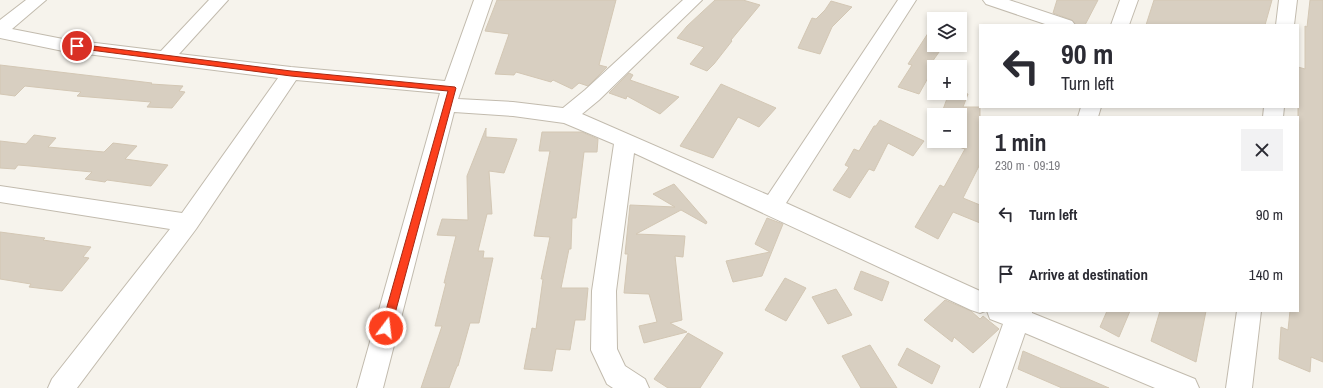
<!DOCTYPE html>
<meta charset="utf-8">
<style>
body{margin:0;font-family:"Archivo Narrow",sans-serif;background:#f2f2f3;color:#2b2b33;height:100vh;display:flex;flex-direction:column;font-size:15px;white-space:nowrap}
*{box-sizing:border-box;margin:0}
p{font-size:13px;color:#7c7c81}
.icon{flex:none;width:22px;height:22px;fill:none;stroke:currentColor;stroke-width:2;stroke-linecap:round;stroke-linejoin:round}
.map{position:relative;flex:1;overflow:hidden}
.side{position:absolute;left:979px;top:116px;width:320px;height:196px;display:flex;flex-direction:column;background:#fff;border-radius:0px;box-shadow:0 2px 6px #0003}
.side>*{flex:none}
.guide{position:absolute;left:979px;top:24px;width:320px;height:84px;border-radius:0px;box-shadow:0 2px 6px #0003;background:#fff;color:#2b2b33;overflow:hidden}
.buttons{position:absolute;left:927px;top:12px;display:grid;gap:8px}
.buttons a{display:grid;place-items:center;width:40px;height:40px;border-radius:0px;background:#fff;box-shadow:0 2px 6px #0003;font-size:20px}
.pin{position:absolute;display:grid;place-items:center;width:34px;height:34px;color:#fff;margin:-17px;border:2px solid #fff;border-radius:50%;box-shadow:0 1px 4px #0007}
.me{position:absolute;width:44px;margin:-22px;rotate:15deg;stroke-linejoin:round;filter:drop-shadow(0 0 3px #0008)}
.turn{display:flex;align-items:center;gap:14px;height:84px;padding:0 16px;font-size:18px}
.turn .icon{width:52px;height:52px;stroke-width:2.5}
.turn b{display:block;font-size:28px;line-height:34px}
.round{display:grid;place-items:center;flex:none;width:42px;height:42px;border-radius:0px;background:#f2f2f3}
.summary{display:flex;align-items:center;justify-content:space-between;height:68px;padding:0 16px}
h1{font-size:24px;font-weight:700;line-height:30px}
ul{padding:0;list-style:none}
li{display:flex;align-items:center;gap:12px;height:60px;padding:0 16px}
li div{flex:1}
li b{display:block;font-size:15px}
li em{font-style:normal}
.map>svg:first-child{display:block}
.building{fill:#d8cfc1;stroke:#d3c7b4}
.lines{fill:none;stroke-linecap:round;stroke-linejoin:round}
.minor-casing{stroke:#c2bbae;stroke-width:2}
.minor{fill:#fff;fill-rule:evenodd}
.route{fill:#fc3f1d;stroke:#a42913}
</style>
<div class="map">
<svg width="1323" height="388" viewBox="0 0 1323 388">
<rect width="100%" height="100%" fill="#f6f3ec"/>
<!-- building -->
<path class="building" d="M497,0h119l-17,65 8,2 -19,19 -9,-3 -7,6 -19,-9 -2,2 -35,-10 -2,3 -19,-1 14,-40 -24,-3z
M715,0h28l17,5 -29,35 1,1 -18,23 -7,7 -17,-7 14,-17 -27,-9 10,-12z
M1057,0h41l-13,25h-9l-4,-5 -19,-7z
M1154,0h118l-7,25h-119z
M1310,0h13v362l-12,-5 -1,15 -31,-13 2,-32 7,3 2,-19h8v-244l7,2v-43l2,1z
M831,1l21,6 -20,20 -12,27 -22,-6 14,-30 4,1 9,-9z
M934,24v21h10l-12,17 6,2 -4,3 -15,27 -21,-7 14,-22 -4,-1z
M0,65l152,18 -1,1 32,2 -4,5 6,1 -13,16 -25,-1 4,-5 -74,-6 4,-4 -56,-6 -10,10 -15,-2z
M629,73l4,2 -3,5 49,17 -19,17 -33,-18 -1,3 -17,-6z
M721,84l55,24 -17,19 -21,-10 -25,41 -33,-12z
M960,92l8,2 -5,13h17v57l-17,34 17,7v18l-27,-11 -15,27 -23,-12 25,-42 4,2 21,-38 -25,-8h20v-26h-19l8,-22z
M880,120l44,21 -11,15 -25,-13 -14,28 -5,-2 -19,29 -17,-8 16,-23 -4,-2 9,-16 5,2 15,-25h2z
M486,128v9l31,2 -13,34 -15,-2 3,43h-5l-9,37h6l-1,7h10l-14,65h-9l-12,43h-1l-8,22h-28l21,-62h-7l11,-43h-2l12,-47 -19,-1 5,-16 26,1 -1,-44z
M542,132h40l16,7 -1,13h-13l-8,66h-4l-1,31h-2l-8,39h27l-3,32h-10l-5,30 -14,-1 -4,22 -28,-2 8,-41 4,1 7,-50h-2l9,-42 -16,-1 16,-85h-11z
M34,135l22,3 -8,9 56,5 9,-9 24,3 -12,13 43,6 -17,21 -44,-6 -2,2 -20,-3 7,-7 -62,-6 -12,-1 -3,4 -15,-1v-27l26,3z
M674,184l33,38 -1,2 -25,-14 -45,24 49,2 -2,21 -8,-1 7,64 -12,3 17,9 -43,11 -5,-17 18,-4 -8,-28 -25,-1 4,-39h-3l5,-49 45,2 -22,-13z
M767,218l16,6 -21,52 -29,6 -7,-21 44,-9 -15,-8z
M0,232l45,6 -2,2 48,7 -8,10 6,1 -27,33 -33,-4 2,-3 -31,-5z
M861,271l28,11 -7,19 -28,-12z
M785,278l21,10 -20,33 -21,-11z
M836,289l16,26 -24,9 -16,-27z
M945,300l26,11 9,8 3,-3 16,13 -26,24 -19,-16 -2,5 -28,-22z
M1107,311h23l-11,26 -19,-10z
M1160,311h46l-10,51 -45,-21z
M688,333l35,20 -23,35h-32l-14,-9z
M870,345l27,43h-36l-19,-32z
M907,348l33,18 -8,18 -34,-19z
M1023,351l86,37h-47l-44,-19z"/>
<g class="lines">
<!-- minor casing -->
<g class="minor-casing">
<path id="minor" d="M26,0h20l-34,29 51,10 98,12 48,-51h19l-49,54 112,13 154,14 29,-81h18l-34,99 55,3 50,6 22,-18 98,-90h19l-103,100 -17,14 186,81 130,-195h18l-130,203 194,88v20h5l-5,2 -9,-3 -337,-157 -18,138 1,58 8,17 20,13 4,9h-36l-6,-4 -16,-34 1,-59 22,-147 -50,-21 -51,-7 -59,-4 -71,276h-26l83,-295 -144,-13 -100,149 -119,159h-29l4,-9 118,-150 -170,-27v-16l182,27 96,-135 -215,-27 -63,-13v-18z
M983,0h26l63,21 3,4h-27l-62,-21z
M1120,0h18l-9,25h-18z
M1279,0h18l-3,25h-18z
M1081,107h20l-3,10h-20z
M1264,107h20l-1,10h-20z
M987,311h45v2l163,66 4,9h-44l-130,-55 -19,55h-26l23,-64 -13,-5z
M1237,311h24l-9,77h-26z"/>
</g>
<!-- minor -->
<use href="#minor" class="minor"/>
</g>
<!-- route -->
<path class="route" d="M77,44l214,27 164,16 1,1 -66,244 -4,1 -4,-1 -1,-4 67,-237 -157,-15 -216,-28v-3z"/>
</svg>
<div class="buttons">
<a><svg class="icon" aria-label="layers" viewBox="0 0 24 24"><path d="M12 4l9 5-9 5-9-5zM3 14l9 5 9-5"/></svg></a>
<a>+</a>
<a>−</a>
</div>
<div class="pin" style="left:77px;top:46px;background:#d93025"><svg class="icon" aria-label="arrive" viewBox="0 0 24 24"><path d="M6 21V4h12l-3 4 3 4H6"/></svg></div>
<svg class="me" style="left:386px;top:328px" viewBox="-20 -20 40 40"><circle r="17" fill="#fc3f1d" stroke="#fff" stroke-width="3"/><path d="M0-11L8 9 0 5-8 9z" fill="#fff"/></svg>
<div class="guide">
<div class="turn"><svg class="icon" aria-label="left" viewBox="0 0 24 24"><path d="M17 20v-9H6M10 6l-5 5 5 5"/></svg><div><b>90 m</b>Turn left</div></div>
</div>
<section class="side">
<div class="summary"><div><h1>1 min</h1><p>230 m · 09:19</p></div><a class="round"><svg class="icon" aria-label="close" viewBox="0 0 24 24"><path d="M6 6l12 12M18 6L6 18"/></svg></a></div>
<ul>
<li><svg class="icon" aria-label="left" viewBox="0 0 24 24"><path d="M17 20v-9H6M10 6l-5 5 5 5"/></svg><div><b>Turn left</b></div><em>90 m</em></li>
<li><svg class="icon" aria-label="arrive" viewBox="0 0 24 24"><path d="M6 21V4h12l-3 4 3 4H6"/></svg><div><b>Arrive at destination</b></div><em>140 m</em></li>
</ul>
</section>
</div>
